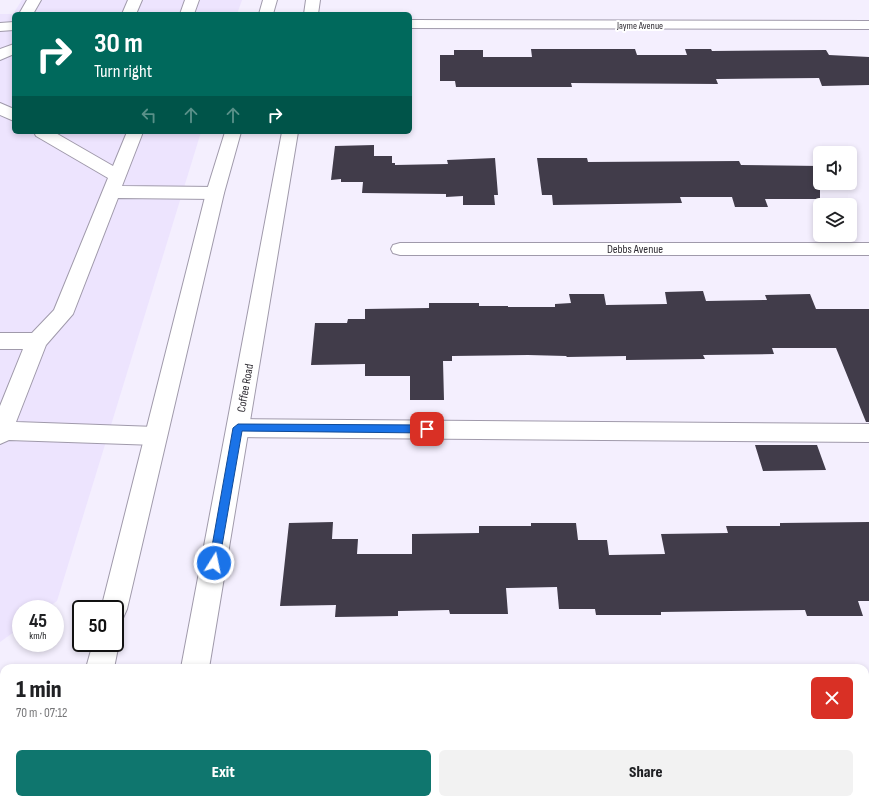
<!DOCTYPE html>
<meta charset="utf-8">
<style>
body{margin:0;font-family:"Sofia Sans Condensed",sans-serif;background:#f2f2f2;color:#202124;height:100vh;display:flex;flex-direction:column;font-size:15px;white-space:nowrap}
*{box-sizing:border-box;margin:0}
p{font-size:13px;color:#757577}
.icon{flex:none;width:22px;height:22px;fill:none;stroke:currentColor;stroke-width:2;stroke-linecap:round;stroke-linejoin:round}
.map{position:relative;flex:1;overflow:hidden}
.panel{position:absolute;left:0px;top:664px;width:869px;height:140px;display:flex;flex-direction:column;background:#fff;border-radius:12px 12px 0 0;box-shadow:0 2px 6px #0003}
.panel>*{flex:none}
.banner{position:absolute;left:12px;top:12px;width:400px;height:122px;border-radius:6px;box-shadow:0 2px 6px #0003;background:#00695c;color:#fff;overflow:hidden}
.tools{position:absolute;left:813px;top:146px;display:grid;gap:8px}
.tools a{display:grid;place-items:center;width:44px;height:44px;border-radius:6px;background:#fff;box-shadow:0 2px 6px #0003;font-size:20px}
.speed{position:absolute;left:12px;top:600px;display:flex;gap:8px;font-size:20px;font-weight:700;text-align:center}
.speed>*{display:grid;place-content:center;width:52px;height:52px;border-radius:50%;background:#fff;box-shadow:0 2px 6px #0003;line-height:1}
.speed small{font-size:10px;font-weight:400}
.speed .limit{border:2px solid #111;border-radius:6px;background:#fff;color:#111}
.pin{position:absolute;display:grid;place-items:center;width:34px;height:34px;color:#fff;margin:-17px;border-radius:8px;box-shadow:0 2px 6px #0006}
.me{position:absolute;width:44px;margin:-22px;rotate:10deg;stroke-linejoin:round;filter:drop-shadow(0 0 3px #0008)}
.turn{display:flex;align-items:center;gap:14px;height:84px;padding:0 16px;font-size:18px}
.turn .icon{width:52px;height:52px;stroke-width:2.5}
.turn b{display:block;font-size:28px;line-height:34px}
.lanes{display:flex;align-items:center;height:38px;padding:0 16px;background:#0003;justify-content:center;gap:20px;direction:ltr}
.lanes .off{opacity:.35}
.round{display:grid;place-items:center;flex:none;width:42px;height:42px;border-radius:6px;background:#f2f2f2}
.head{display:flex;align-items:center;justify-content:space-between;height:68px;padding:0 16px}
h1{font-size:24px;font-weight:800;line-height:30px}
.primary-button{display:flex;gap:8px;margin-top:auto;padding:8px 16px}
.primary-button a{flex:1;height:46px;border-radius:6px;background:#0f766e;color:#fff;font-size:16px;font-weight:800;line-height:46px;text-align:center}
.primary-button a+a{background:#f2f2f2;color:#202124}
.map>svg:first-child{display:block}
.built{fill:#ede4fe}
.building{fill:#413c4a}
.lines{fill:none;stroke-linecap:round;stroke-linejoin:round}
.minor-casing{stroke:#a09aab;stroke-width:2}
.major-casing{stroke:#a09aab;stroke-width:2}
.minor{fill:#fff;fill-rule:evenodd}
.major{fill:#fff;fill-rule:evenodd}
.route{fill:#1a73e8;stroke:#114b97}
.labels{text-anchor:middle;stroke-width:4;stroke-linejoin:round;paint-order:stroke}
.far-street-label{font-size:10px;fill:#302d34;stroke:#fff}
.street-label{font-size:12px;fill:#302d34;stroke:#fff}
</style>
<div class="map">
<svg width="869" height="804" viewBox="0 0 869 804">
<rect width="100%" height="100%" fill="#f4effe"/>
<!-- built -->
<path class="built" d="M22,0h220l-5,14h-223v118h187l-144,469 -11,8h-25v18l-21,15v-628h13z"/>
<!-- building -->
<path class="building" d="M531,49h104l2,6h50l-2,-6h26l1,2 114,-1 3,5 40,2v28l-47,1 -3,-8 -103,1 2,5 -147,-1 1,4h-116l-1,-6h-15v-26h14v-5h29v7h49z
M374,145v11h18v7h3v2l53,-1 -1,-4 48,-2 3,37h-4l1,10h-32v-9l-17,1v-3l-84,-1 1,-11h-22v-3l-10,1 4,-34z
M537,158h50l1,4 151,-1 2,4 79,1v33h-55l3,8h-33l-3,-10h-52l2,6 -129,2 -1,-10h-10z
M703,291l3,10 61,-1 -2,-5 45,-1 6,15h53v113h-3l-30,-74h-64l2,6 -71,1 2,4 -79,1v-4l-59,1 -1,-1 -38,-1 -76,1v5h-9l1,39h-34v-24h-45v-12l-54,1 4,-42h32l1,-4h17v-10l64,-1v-5h50v3h29v1h47v-3l16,-1 -2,-9h35l2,11 61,-1 -2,-12z
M755,445h62l9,25 -63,1z
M333,522l-1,17h26l-1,15h55v-20l67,-1v-7h52v-3h45l2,17h29l2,15 56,-1 -4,-20 67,-1 -2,-7h54v-3l89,-1v79h-11l5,15h-56l-2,-6 -144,2v3h-65l-1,-6h-36l-2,-22 -51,1 2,26h-58l-1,-4 -51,1v5l-63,1 1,-12 -56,1 9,-83z"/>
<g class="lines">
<!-- minor casing -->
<g class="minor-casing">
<path id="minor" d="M27,0h14l-8,14h-14z
M128,0h14l-6,14h-14z
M185,0h14l-5,14h-14z
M410,20l459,1v8l-459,-1z
M14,22v8l-14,1v-8z
M14,44v10l-14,6v-11z
M0,103l14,6v12l-14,-6z
M34,132h20l59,34 14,-34h16l-21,54 93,1 6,2 3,4 -3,4 -6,2 -97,-1 -45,116 -27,31 -30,77 140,5 8,3 3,6 -3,6 -8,3 -147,-5 -9,4v-38l23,-57h-23v-16h32l22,-23 54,-132 -72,-42z
M400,243h469v12h-469l-7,-2 -2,-4 2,-4z
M238,419l631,5v18l-631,-5 -8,-3 -3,-6 3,-6z"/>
</g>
<!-- major casing -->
<g class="major-casing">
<path id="major" d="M263,0h14l-4,14h-14z
M306,0h14l-2,14h-14z
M225,132h16l-17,61 -97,416 -4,9 -8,3v-12h-14l105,-416z
M282,132h16l-89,536h-28z
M115,634l4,9 -5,25h-28l7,-25h22z
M0,685h4v28h-4z
M865,688h4v28h-4z
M0,784h4v16h15l-2,4h-17z
M865,788h4v16h-801l-2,-4h799z"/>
</g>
<!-- minor -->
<use href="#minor" class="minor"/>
<!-- major -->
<use href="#major" class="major"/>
</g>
<!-- route -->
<path class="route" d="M238,424l189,1 4,1 1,3 -1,3 -4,1 -185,-2 -23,132 -2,3 -3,1 -4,-1 -1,-3 24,-135z"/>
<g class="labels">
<!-- far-street labels -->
<g class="far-street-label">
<text x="640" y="29">Jayme Avenue</text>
</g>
<!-- street labels -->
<g class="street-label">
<text x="635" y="253">Debbs Avenue</text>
<text transform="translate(245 388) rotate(-80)" y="4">Coffee Road</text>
</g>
</g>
</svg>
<div class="tools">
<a><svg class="icon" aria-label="sound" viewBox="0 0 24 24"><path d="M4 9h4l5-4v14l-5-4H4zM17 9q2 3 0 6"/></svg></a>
<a><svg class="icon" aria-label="layers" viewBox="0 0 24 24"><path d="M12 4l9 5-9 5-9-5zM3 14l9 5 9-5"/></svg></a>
</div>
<div class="speed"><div>45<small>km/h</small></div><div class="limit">50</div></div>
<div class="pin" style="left:427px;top:429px;background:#d93025"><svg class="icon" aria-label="arrive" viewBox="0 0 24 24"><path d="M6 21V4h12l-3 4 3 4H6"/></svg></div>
<svg class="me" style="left:214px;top:563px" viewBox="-20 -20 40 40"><circle r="17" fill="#1a73e8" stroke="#fff" stroke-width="3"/><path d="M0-11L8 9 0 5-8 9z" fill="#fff"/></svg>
<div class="banner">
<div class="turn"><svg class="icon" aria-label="right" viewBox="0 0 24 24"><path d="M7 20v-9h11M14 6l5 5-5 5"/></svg><div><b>30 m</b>Turn right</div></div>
<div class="lanes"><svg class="icon off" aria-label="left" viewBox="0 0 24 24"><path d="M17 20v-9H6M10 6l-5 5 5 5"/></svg><svg class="icon off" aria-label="ahead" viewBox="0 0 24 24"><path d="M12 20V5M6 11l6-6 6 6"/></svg><svg class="icon off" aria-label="ahead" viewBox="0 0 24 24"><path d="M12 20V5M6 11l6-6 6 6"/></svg><svg class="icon" aria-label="right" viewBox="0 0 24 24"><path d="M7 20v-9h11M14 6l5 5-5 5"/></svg></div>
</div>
<section class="panel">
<div class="head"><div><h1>1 min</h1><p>70 m · 07:12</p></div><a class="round" style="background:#d93025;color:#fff"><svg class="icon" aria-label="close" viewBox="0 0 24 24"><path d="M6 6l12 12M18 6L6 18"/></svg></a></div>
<div class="primary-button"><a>Exit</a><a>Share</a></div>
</section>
</div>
